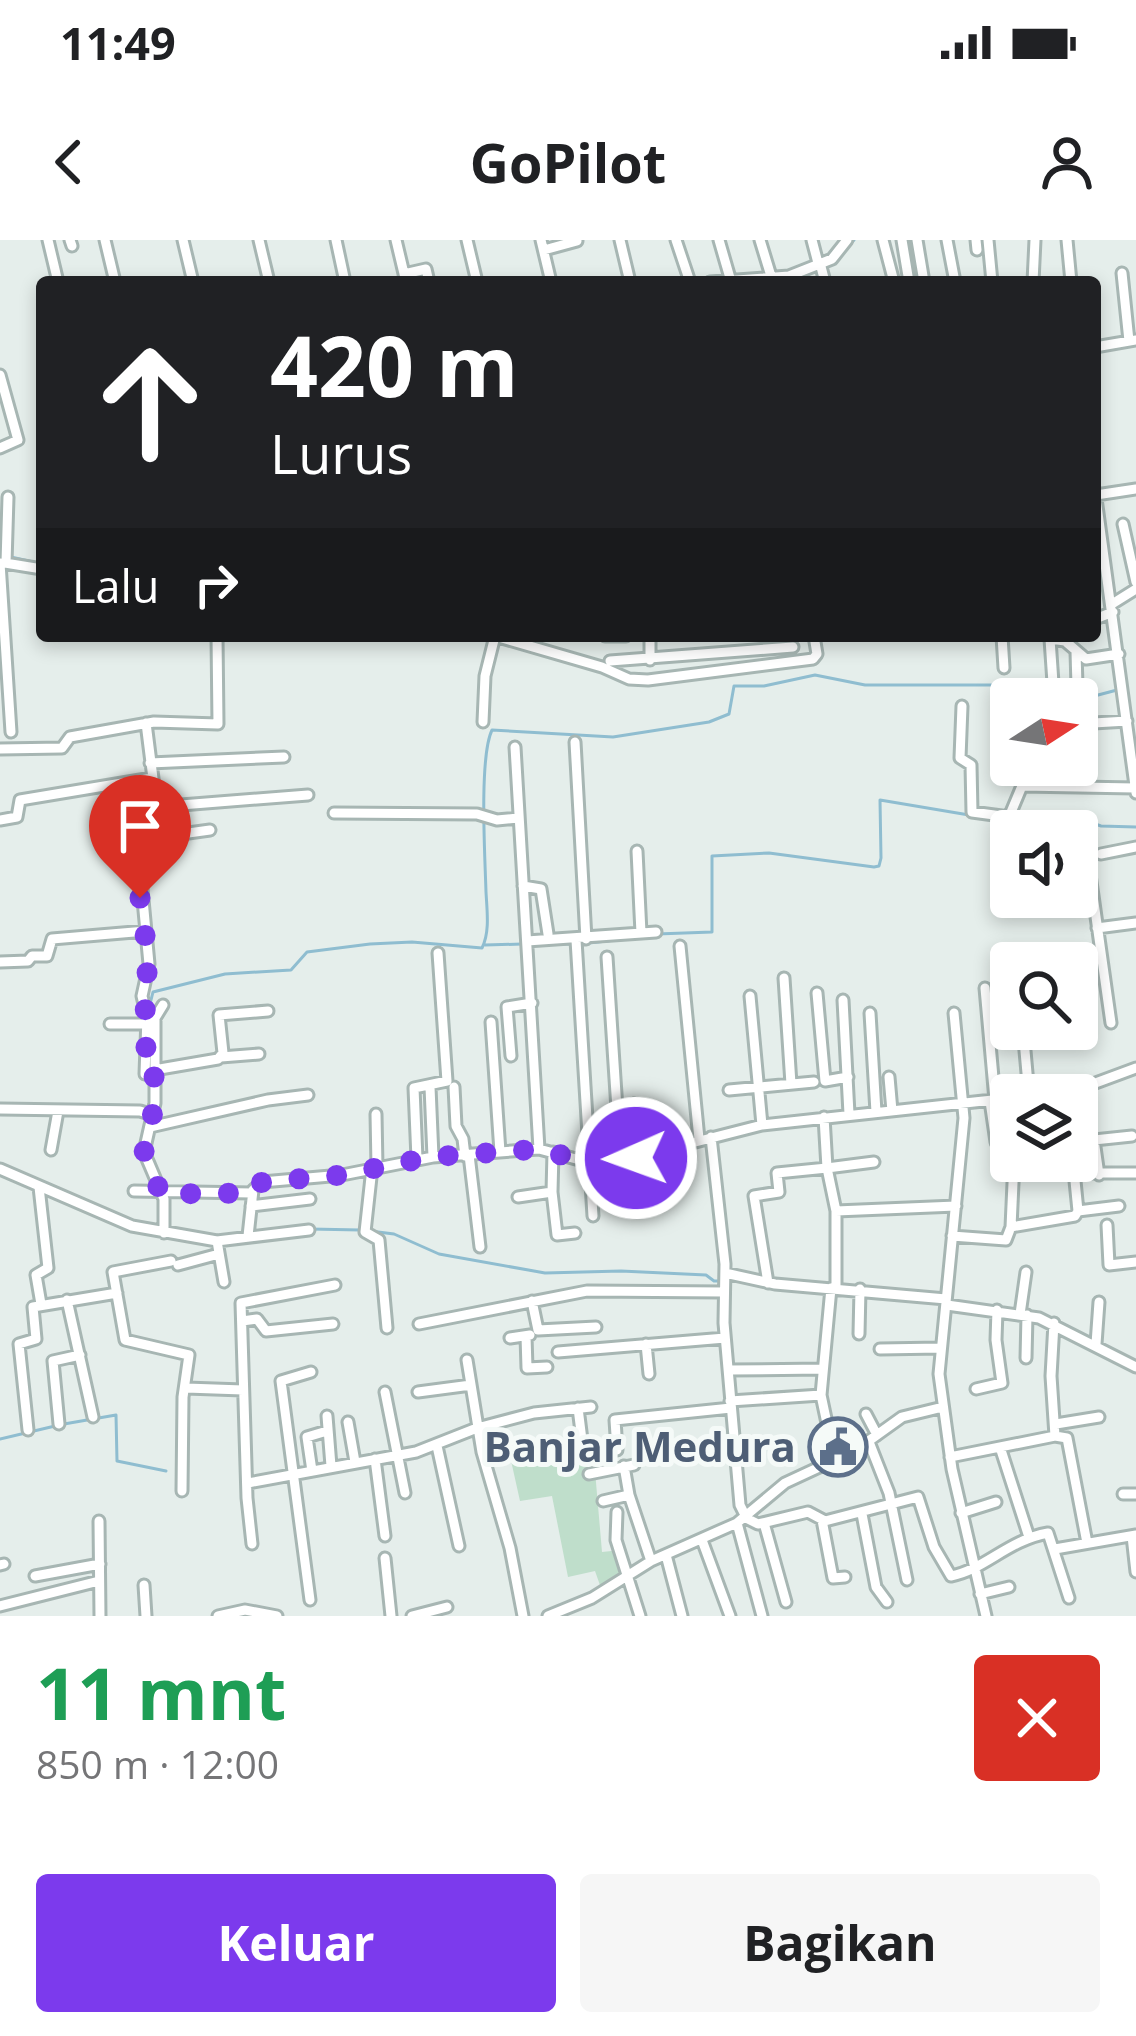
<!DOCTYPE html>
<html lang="id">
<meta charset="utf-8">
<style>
body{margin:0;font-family:"Open Sans",sans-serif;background:#f6f6f6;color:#202124;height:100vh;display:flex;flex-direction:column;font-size:45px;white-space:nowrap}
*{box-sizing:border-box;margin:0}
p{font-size:39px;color:#757577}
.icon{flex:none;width:66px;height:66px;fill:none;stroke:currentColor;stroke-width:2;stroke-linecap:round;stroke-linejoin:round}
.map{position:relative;height:1376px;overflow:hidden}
.drawer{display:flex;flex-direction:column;background:#fff;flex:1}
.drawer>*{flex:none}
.guide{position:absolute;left:36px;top:36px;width:1065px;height:366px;border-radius:12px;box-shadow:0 6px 18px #0003;background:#202124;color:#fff;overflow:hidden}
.needle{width:78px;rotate:78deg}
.controls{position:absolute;left:990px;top:438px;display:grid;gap:24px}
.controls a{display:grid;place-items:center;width:108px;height:108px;border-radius:12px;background:#fff;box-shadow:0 6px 18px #0003;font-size:60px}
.pin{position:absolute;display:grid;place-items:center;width:102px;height:102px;color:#fff;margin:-123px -51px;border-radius:50% 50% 50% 0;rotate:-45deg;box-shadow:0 0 12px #0007}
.pin .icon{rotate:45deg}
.me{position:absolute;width:132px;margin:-66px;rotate:268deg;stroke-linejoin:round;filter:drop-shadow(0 0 9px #0008)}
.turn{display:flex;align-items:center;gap:42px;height:252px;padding:0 36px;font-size:54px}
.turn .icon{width:156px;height:156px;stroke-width:2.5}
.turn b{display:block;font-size:84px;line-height:102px}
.then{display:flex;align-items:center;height:114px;padding:0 36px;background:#0003;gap:24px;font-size:45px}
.round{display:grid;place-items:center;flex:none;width:126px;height:126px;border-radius:12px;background:#f6f6f6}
.summary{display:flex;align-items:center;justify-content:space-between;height:204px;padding:0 36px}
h1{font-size:72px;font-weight:700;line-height:90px;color:#1e9e55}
.cta{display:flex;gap:24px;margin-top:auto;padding:24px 36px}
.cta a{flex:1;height:138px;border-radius:12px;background:#7c3aed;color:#fff;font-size:48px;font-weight:700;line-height:138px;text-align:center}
.cta a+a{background:#f6f6f6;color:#202124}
.status{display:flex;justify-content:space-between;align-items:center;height:84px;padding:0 60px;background:#fff;direction:ltr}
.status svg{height:33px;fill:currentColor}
header{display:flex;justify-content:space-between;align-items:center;height:156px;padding:0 36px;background:#fff;font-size:54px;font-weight:700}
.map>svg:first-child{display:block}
.green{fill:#bfdecb}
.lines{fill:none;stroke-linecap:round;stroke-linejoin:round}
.stream{stroke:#8fbdd0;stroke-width:3}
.minor-casing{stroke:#a7b6b3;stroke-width:15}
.minor{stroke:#fff;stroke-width:9}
.route{stroke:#7c3aed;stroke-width:21;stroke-dasharray:0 37.8}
.labels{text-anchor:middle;stroke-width:10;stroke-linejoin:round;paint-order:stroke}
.service-label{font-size:42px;font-weight:bold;fill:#4e5e75;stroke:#f5faf8;text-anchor:end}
</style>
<div class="status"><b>11:49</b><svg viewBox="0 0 49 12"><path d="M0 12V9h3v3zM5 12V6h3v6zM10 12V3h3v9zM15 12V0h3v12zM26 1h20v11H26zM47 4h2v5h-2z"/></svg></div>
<header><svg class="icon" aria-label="back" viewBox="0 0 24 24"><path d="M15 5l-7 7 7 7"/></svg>GoPilot<svg class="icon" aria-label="person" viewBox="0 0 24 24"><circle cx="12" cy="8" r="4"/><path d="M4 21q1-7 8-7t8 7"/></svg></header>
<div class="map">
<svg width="1136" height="1376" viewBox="0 0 1136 1376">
<rect width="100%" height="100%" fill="#e5eeeb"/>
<!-- green -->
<path class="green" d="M592,1196l10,116 19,-2 7,20 -27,18 -6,-17 -27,6 -16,-81 -32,5 -12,-54z"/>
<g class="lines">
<!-- stream -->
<path class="stream" d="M835,20l19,-20
M11,317l31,7
M1008,581l64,-5 29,10 35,1
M657,694l55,-2v-76l57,-3 105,14 5,-1 2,-8 -1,-58 89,15
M544,704h26
M580,704l62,-7
M485,705l37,-1
M149,768l4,-16 72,-18 66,-4 16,-18 63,-8 42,-2 70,6c8,-16 5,-37 4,-56 -1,-35 -7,-135 6,-162l121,7 96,-15 20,-8 5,-28h30l51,-11 50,10h164l54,14 34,-9
M78,958l36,15
M310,989l50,1
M370,991l24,3 45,20 106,19 76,-2 85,4 8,6h10
M64,1184l52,-9 1,46 49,10
M0,1199l55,-13"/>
<!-- minor casing -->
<g class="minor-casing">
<path id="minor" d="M48,0l10,42
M70,0l2,6
M105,0l10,42
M183,0l10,42
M259,0l10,42
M336,0l9,42
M396,0l10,42
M467,0l10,42
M541,0l10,42
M620,0l10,42
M676,0l14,42
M719,0l11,38
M760,0l11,36
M812,0l6,23
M883,0l11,42
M902,0l7,42
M917,0l7,42
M947,0l8,42
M976,0l1,10
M988,0l4,42
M1067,0l4,42
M544,10l33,-9
M820,23l5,19
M1122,33l7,68
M404,34l22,-5 3,13
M710,42l79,-6 43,-17 15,-19
M1033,42l2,-42
M1095,107l41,-7
M0,135l18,65 -18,8
M1095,251l41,302
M1096,255l40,-6
M1123,284l13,58
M0,323l11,169
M5,323l37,6
M6,323l2,-66
M1112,364l24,-15
M1095,379l18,-7
M605,396h21
M650,396v24
M1002,396l2,32
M1076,412l1,34
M610,421l183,-14
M1053,443l-3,-44 15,2 21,18 33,-5
M962,466l-2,52 11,7 1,47 37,5 13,-31 113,2
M483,482l2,-46 10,-40 107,31 27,12 19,1 165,-21 4,-5 -3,-18
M146,483l11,87
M1077,484l50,-3
M575,502l11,197
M515,507l24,402
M0,509l62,-1 8,-11 84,-15 64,2 -1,-88
M150,523l134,-6
M334,573l143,1 20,6 21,-2
M0,580l17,-3 3,-17 132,-22
M1084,592l27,191
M138,600l72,-10
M637,611l4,82
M1101,614l35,-7
M523,646l18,3 7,45
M1097,688l39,-5
M576,700l17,276
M527,701l129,-9
M680,706l19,193
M1017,711l1,12
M607,717l10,152 8,51
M0,722l28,-1 4,-5h15l5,-17 94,-8
M784,738l7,106
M985,748l10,112
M817,753l8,88 23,-4
M750,756l12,129
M843,760l6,114
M163,765l-8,13v85l-11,49 20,47v34
M870,773l6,99
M954,773l10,105 -25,256 13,95 34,147
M491,782l9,130
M110,784h37
M1023,789l6,66
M511,816l-4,-49 25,-4
M221,817l38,-3
M154,830l64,-11 5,-6 -4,-38 49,-4
M154,835l-9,-1 2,-57 -5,-21 7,-32 -14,-150 46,-9 127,-10
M889,837l3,34
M430,847l3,70
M454,847l2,39 7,13 2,17
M729,850l85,-8
M1036,855l46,-7 54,-20
M990,861l6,41 13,1 2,6
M634,864l7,53
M0,869l140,2 13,4
M376,874l1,53
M150,887l118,-27 40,-5
M711,897l14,127 -1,59 16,182 5,10
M672,907l5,42
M51,910l7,-39
M660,911l3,29
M553,912l-1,40 5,43 18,-2
M469,915l11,92
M636,918l3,28
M417,919l-3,-71 33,-7 -9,-128
M372,928l-7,64 14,8 8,88
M0,929l132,57 85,15
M1045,932l29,-2
M1074,933h62
M1099,935l-5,-35 38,-4
M39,947l9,81 -12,7 5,29
M134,951l118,2
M518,957l34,-5
M251,966l59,-7
M836,971l120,-5
M1078,971l41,-5
M1107,985l2,40 27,-3
M1011,987l3,-66
M248,996l5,-46 9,-8 80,-7 91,-18 106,-8 48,13 38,-2 137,-35 249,-27
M952,996l54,4 5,-13 64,-11 3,-5 -5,-50
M171,1021l-58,11 12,68 64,15 -6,42 -1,94
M178,1025l41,-11
M725,1033l50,11 171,15
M224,1042l-7,-41 92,-11
M768,1043l-14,-87 25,-4 -2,-19 50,-5 -3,-51
M831,1048l-10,107 14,66
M836,1048v-77l-9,-43 47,-6
M67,1060l26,117
M532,1061l6,29 58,-3
M947,1065l92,13 97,49
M1020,1074l6,-42
M242,1081l15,-2 9,12 67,-7
M1054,1083l-3,53 4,60
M419,1084l168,-33 137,1
M859,1094l1,-45
M526,1096l1,32 20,-1
M510,1098l20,-3
M646,1104l3,30
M1096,1104l3,-42
M880,1109l60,-1
M558,1112l167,-14
M1026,1118l1,-43
M467,1120l15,92 28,96 13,68
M729,1130l94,-1
M186,1148l57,2
M976,1149l26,-6 -6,-43 1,-30
M385,1152l20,101
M418,1152l53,-7
M730,1161l91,-6
M578,1168l4,32
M866,1174l11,21
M327,1176l4,50
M348,1182l7,40
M59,1184l-6,-63 27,-6
M1056,1184l43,-7
M28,1190l-9,-86 17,-5 -3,-32 84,-14
M1055,1196l12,2 20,105
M869,1202l20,51 18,87
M437,1206l22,100
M1000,1207l29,90
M617,1210l-2,-30 116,-12
M950,1217l105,-21
M375,1219l10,77
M624,1226l5,29 22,66
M312,1231l-5,-34 20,-6
M589,1234l45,-9
M248,1243l168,-31 61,-24 57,-15 57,-6
M1123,1254h13
M603,1261l26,-6
M617,1272l-1,28 24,76
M961,1273l35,-11
M862,1274l14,73 11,15
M744,1277l14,7 50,-12 17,9 93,-24 16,50 17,29c33,-6 57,-36 97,-43l21,65
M822,1280l11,58 12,-1
M99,1281l1,95
M737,1283l25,93
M764,1283l22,79
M1132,1296l4,36
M702,1300l28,76
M252,1304l-5,-46 -6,-195 94,-18
M1055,1309l81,-14
M666,1315l16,61
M385,1318l6,58
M0,1325l4,-1
M35,1336l65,-12
M144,1345l2,31
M980,1354l29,-7
M310,1360l-29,-219 30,-9
M0,1366l99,-25
M218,1376l27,-6 32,6
M412,1376l35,-9
M548,1376l44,-18 59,-37 86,-38 48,-40 71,-33 46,-33 41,-10"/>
</g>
<!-- minor -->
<use href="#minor" class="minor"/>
</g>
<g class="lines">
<!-- route -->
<path class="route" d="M140,658l9,66 -7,32 5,21 -2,57 9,1 1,28 -11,49 17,42 91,-1 10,-11 80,-7 88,-18 109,-8 48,13 49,-4"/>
</g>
<!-- icons -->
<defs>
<g id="civic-ring" transform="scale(3)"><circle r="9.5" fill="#f5faf8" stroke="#5c6f8a" stroke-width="1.5"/><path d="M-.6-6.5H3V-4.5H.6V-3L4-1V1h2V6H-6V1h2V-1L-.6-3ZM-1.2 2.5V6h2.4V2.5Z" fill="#5c6f8a"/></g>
</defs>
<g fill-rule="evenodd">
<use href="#civic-ring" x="838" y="1207"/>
</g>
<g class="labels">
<!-- service labels -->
<g class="service-label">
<text x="796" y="1222">Banjar Medura</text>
</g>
</g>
</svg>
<div class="controls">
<a><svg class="needle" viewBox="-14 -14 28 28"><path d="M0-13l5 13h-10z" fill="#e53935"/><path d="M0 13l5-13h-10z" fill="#757577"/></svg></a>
<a><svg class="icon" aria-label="sound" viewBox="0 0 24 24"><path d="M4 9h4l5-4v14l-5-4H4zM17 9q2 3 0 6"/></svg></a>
<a><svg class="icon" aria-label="search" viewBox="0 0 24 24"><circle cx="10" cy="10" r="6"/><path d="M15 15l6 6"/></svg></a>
<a><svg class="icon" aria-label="layers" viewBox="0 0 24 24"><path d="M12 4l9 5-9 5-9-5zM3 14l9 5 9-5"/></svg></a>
</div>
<div class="pin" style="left:140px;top:658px;background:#d93025"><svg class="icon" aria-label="arrive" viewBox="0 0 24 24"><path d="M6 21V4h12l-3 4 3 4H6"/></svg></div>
<svg class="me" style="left:636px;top:918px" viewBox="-20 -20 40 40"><circle r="17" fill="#7c3aed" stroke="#fff" stroke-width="3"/><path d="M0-11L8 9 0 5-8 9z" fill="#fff"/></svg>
<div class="guide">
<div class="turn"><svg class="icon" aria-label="ahead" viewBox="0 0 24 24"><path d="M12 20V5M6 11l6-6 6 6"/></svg><div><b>420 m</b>Lurus</div></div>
<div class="then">Lalu<svg class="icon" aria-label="right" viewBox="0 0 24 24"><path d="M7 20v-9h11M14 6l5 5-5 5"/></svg></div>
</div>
</div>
<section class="drawer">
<div class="summary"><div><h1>11 mnt</h1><p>850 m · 12:00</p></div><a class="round" style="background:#d93025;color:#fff"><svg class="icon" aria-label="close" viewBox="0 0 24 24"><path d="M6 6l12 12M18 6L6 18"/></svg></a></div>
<div class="cta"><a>Keluar</a><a>Bagikan</a></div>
</section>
